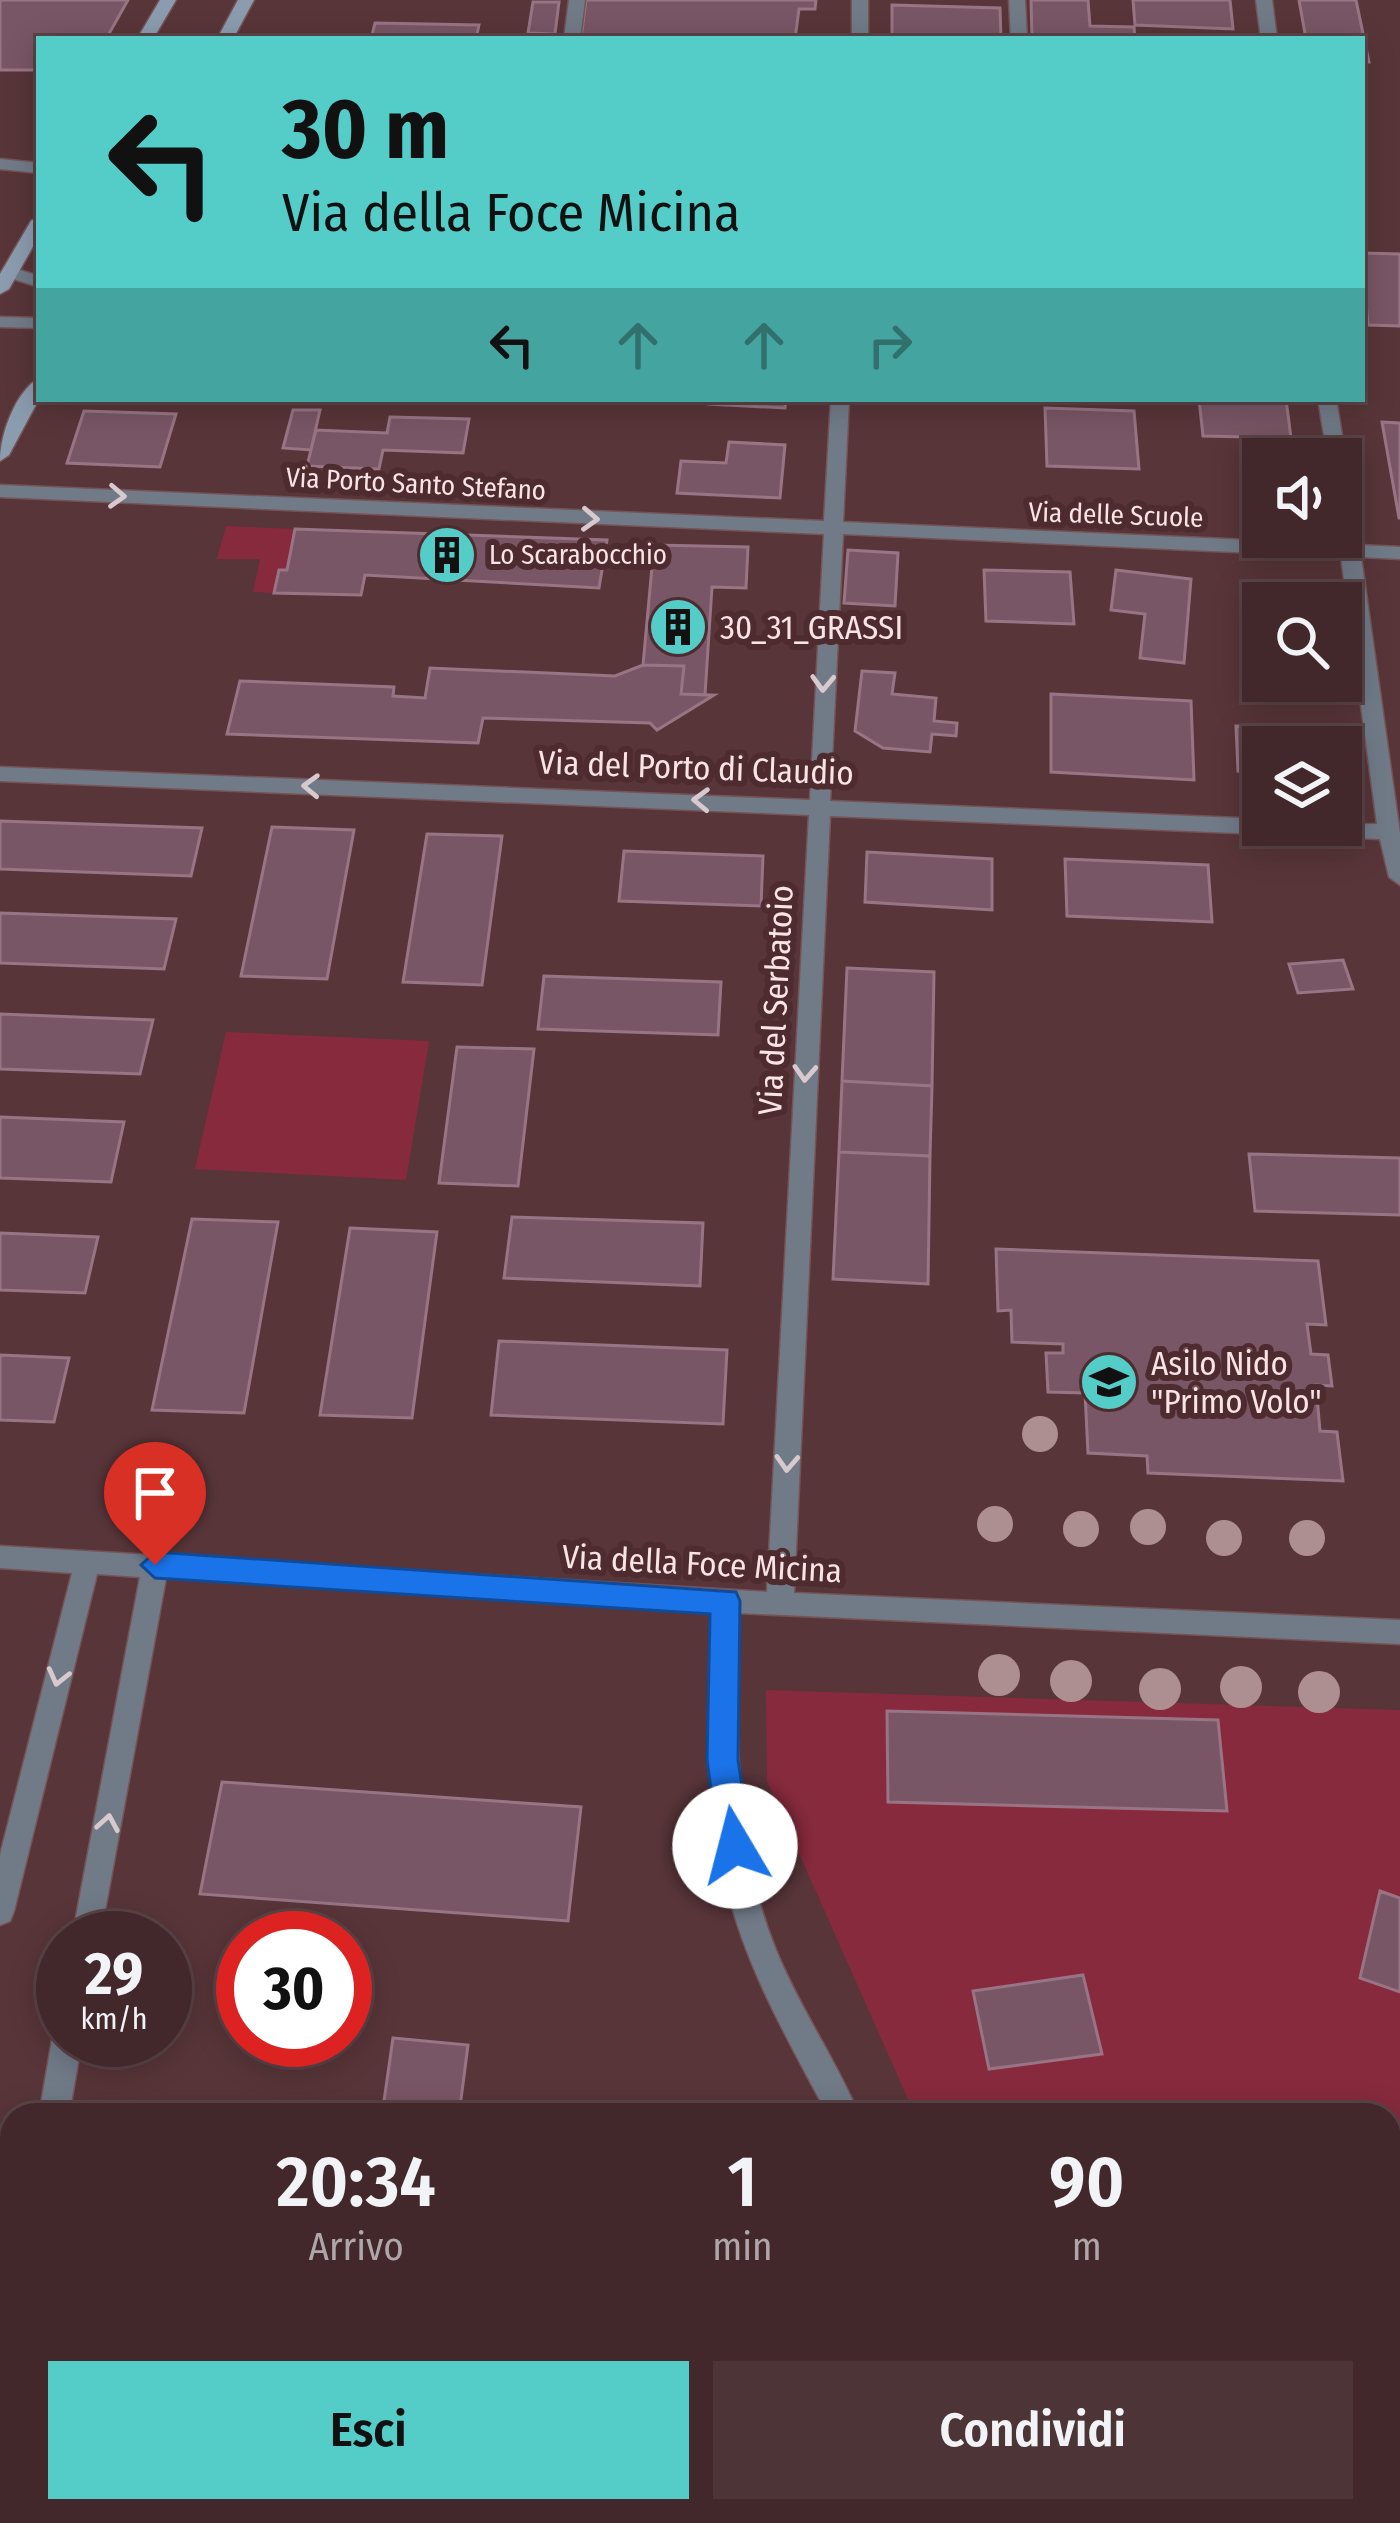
<!DOCTYPE html>
<html lang="it">
<style>
body{margin:0;font-family:"Fira Sans Condensed",sans-serif;background:#4c3437;color:#f1f3f6;height:100vh;display:flex;flex-direction:column;font-size:45px;white-space:nowrap}
*{box-sizing:border-box;margin:0}
p{font-size:39px;color:#aea6a9}
.icon{flex:none;width:66px;height:66px;fill:none;stroke:currentColor;stroke-width:2;stroke-linecap:round;stroke-linejoin:round}
.map{position:relative;flex:1;overflow:hidden}
.panel{position:absolute;left:0px;top:2103px;width:1401px;height:420px;display:flex;flex-direction:column;background:#42282b;border-radius:36px 36px 0 0;box-shadow:0 6px 30px #0003,0 0 0 3px #5a4447}
.panel>*{flex:none}
.top-card{position:absolute;left:36px;top:36px;width:1329px;height:366px;border-radius:0px;box-shadow:0 6px 30px #0003,0 0 0 3px #5a4447;background:#54cdc8;color:#111;overflow:hidden}
.tools{position:absolute;left:1242px;top:438px;display:grid;gap:24px}
.tools a{display:grid;place-items:center;width:120px;height:120px;border-radius:0px;background:#42282b;box-shadow:0 6px 30px #0003,0 0 0 3px #5a4447;font-size:60px}
.speed{position:absolute;left:36px;top:1911px;display:flex;gap:24px;font-size:60px;font-weight:700;text-align:center}
.speed>*{display:grid;place-content:center;width:156px;height:156px;border-radius:50%;background:#42282b;box-shadow:0 6px 30px #0003,0 0 0 3px #5a4447;line-height:1}
.speed small{font-size:30px;font-weight:400}
.speed .limit{border:18px solid #d22;background:#fff;color:#111}
.pin{position:absolute;display:grid;place-items:center;width:102px;height:102px;color:#fff;margin:-123px -51px;border-radius:50% 50% 50% 0;rotate:-45deg;box-shadow:0 0 12px #0007}
.pin .icon{rotate:45deg}
.me{position:absolute;width:132px;margin:-66px;rotate:352deg;stroke-linejoin:round;filter:drop-shadow(0 0 9px #0008)}
.turn{display:flex;align-items:center;gap:42px;height:252px;padding:0 48px;font-size:54px}
.turn .icon{width:156px;height:156px;stroke-width:2.5}
.turn b{display:block;font-size:84px;line-height:102px}
.lanes{display:flex;align-items:center;height:114px;padding:0 48px;background:#0003;justify-content:center;gap:60px;direction:ltr}
.lanes .off{opacity:.35}
.eta{display:flex;justify-content:space-evenly;align-items:center;height:204px;text-align:center}
.eta b{font-size:72px;font-weight:600;line-height:84px}
.primary-button{display:flex;gap:24px;margin-top:auto;padding:24px 48px}
.primary-button a{flex:1;height:138px;border-radius:0px;background:#54cdc8;color:#111;font-size:48px;font-weight:600;line-height:138px;text-align:center}
.primary-button a+a{background:#4c3437;color:#f1f3f6}
.map>svg:first-child{display:block}
.green{fill:#872a3e}
.building{fill:#795665;stroke:#997484;stroke-width:3}
.lines{fill:none;stroke-linecap:round;stroke-linejoin:round}
.lane-casing{stroke:#755458;stroke-width:3}
.street-casing{stroke:#755458;stroke-width:3}
.secondary-casing{stroke:#755458;stroke-width:3}
.lane{fill:#717b88;fill-rule:evenodd}
.street{fill:#717b88;fill-rule:evenodd}
.secondary{fill:#8b9caf;fill-rule:evenodd}
.tree{fill:#ad8e91}
.oneway{stroke:#d8c9ce}
.route{fill:#1a73e8;stroke:#114b97;stroke-width:3}
.labels{text-anchor:middle;stroke-width:12;stroke-linejoin:round;paint-order:stroke}
.far-street-label{font-size:27px;fill:#fae3e5;stroke:#4d2b2f}
.far-poi-label{font-size:27px;fill:#fae3e5;stroke:#4d2b2f;text-anchor:start}
.poi-label{font-size:33px;fill:#fae3e5;stroke:#4d2b2f;text-anchor:start}
.street-label{font-size:33px;fill:#fae3e5;stroke:#4d2b2f}
</style>
<div class="map">
<svg width="1400" height="2523" viewBox="0 0 1400 2523">
<rect width="100%" height="100%" fill="#583539"/>
<!-- green -->
<path class="green" d="M226,526l69,3 -8,41 -13,23 -21,-1 7,-33h-43z
M226,1032l203,9 -23,139 -211,-11z
M766,1690l634,20v813h-331l-4,-12h324v-396h-474l-148,-334z"/>
<!-- building -->
<path class="building" d="M0,0h128l-22,39h-67v31h-39z
M586,0h230l-1,9h-16l-4,30h-214z
M1031,0h57l2,26 44,1 1,12h-103z
M1133,0h97l3,29 -98,-4z
M1299,0h57l13,62h-7v-23h-56z
M533,2h26l-4,32 -27,-1z
M892,5l108,3 1,31h-109z
M375,23l104,2 -3,14h-105z
M1362,253l38,1v72l-32,-1z
M710,399h76l-1,9 -76,-4z
M1199,399h87l5,39 -88,-2z
M1045,408l89,3 5,58 -92,-3z
M293,410h27l-9,40 -28,-2z
M84,411l92,3 -16,53 -93,-4z
M390,417l79,2 -6,34 -80,-3 -4,19 -72,-3 9,-36 71,3z
M1382,422l18,1v95h-1z
M729,442l56,3 -5,53 -103,-5 4,-32 45,2z
M295,529l312,11 -8,48 -234,-13 -4,20 -87,-2 5,-23h8z
M654,545l94,2 -2,41 -34,-1 -7,108 -24,-1 3,-28 -41,-1z
M848,550l50,3 -3,53 -51,-3z
M984,570l86,2 4,52 -88,-3z
M1116,570l75,9 -7,84 -44,-5 5,-44 -34,-4z
M643,665l41,1 -3,28 33,1 -57,35 -7,-7 -167,-5 -5,25 -251,-9 13,-53 154,6 -1,9 32,2 5,-30 185,8z
M862,671l33,2 -3,21 44,4 -2,23 23,2 -1,13 -24,-2 -2,18 -47,-4 -28,-17z
M1051,694l140,7 3,79 -143,-8z
M1236,726l79,5 1,16h-53v26l-25,-2z
M0,821l202,7 -11,48 -191,-7z
M272,827l82,3 -27,149 -86,-3z
M427,834l75,2 -20,149 -79,-3z
M624,851l139,5 -2,50 -142,-5z
M867,852l125,7v51l-127,-8z
M1065,859l143,6 4,57 -145,-6z
M0,913l176,6 -12,50 -164,-6z
M1343,960l10,29 -55,4 -9,-29z
M847,968l87,4 -2,114 -90,-5z
M544,976l177,6 -3,53 -180,-6z
M0,1014l153,6 -13,54 -140,-5z
M457,1047l77,2 -16,137 -79,-3z
M842,1081l90,5 -2,70 -91,-4z
M0,1117l124,5 -13,60 -111,-4z
M839,1152l91,4 -2,128 -95,-5z
M1249,1154l151,4v57l-145,-4z
M512,1217l191,6 -3,63 -196,-8z
M192,1219l86,3 -34,191 -92,-3z
M350,1228l87,4 -25,186 -92,-3z
M0,1233l98,4 -13,56 -85,-3z
M996,1249l322,12 8,64 -19,-1 4,30 17,1 4,31 -16,-1 4,46 17,1 6,49 -195,-8 -1,-17 -59,-3 -3,-60 -37,-1 -2,-39h17v-9l-51,-2 -1,-32 -13,1z
M499,1341l228,9 -4,74 -232,-9z
M0,1355l69,3 -15,64 -54,-2z
M887,1711l331,9 9,91 -339,-9z
M222,1782l359,25 -13,114 -368,-27z
M1380,1891l20,7v94l-40,-14z
M1083,1975l19,79 -113,15 -16,-78z
M393,2038l75,7 -9,70h-77z
M355,2511h119l-2,12h-119z
M912,2511h26l4,12h-66z"/>
<g class="lines">
<!-- lane casing -->
<g class="lane-casing">
<path id="lane" d="M0,159l39,4v10l-39,-4z"/>
</g>
<!-- street casing -->
<g class="street-casing">
<path id="street" d="M569,0h16l-5,39h-16z
M852,0h16v39h-16z
M1009,0h16l2,39h-16z
M1256,0h16l5,39h-16z
M10,267l29,9v11l-35,-11 -3,-4z
M0,317l39,1v10l-39,-1z
M831,399h18l-6,123 497,22 1,-66 7,2 11,65 41,2v12l-39,-2 39,277v51l-11,-8 -9,-38 -550,-23 -36,777 606,27v24l-662,-31c-1,114 -6,230 38,337 23,57 59,108 83,165h-31c-39,-73 -82,-147 -101,-227 -22,-91 -17,-185 -15,-276l-546,-34 -66,360h-28l68,-361 -43,-3 -83,337 -4,10 -10,4v-70l72,-282 -72,-5v-22l767,46 42,-777 -809,-34v-14l810,33 14,-266 -824,-37v-12l824,36zM843,534l498,23 36,267 -114,1v-6l-433,-18z
M1318,399h18l10,60 -2,4 -3,-4h-13z
M63,2027v13h19l-13,75h-30l13,-75 5,-10z
M12,2323v90l-12,7v-90z
M502,2511h32l-4,12h-32z
M982,2511h32l5,12h-32z"/>
</g>
<!-- secondary casing -->
<g class="secondary-casing">
<path id="secondary" d="M160,0h16l-23,39h-16z
M238,0h16l-21,39h-16z
M39,216v20l-30,53 -9,5v-20l31,-53z
M39,378v21l-30,56 -9,6c0,-27 16,-70 39,-83z"/>
</g>
<!-- lane -->
<use href="#lane" class="lane"/>
<!-- street -->
<use href="#street" class="street"/>
<!-- secondary -->
<use href="#secondary" class="secondary"/>
</g>
<!-- trees -->
<g class="tree">
<circle cx="1040" cy="1434" r="18"/>
<circle cx="995" cy="1524" r="18"/>
<circle cx="1148" cy="1527" r="18"/>
<circle cx="1081" cy="1529" r="18"/>
<circle cx="1224" cy="1538" r="18"/>
<circle cx="1307" cy="1538" r="18"/>
<circle cx="999" cy="1675" r="21"/>
<circle cx="1071" cy="1681" r="21"/>
<circle cx="1241" cy="1687" r="21"/>
<circle cx="1160" cy="1689" r="21"/>
<circle cx="1319" cy="1692" r="21"/>
</g>
<!-- one-way arrows -->
<defs><path id="oneway-chevron" d="M-2-3.5L2.5 0L-2 3.5" fill="none" stroke-width="1.6" stroke-linecap="round" stroke-linejoin="round" transform="scale(3)"/></defs>
<g class="oneway">
<use href="#oneway-chevron" transform="translate(117 496) rotate(3)"/>
<use href="#oneway-chevron" transform="translate(590 519) rotate(3)"/>
<use href="#oneway-chevron" transform="translate(823 683) rotate(92)"/>
<use href="#oneway-chevron" transform="translate(311 786) rotate(-178)"/>
<use href="#oneway-chevron" transform="translate(701 800) rotate(-178)"/>
<use href="#oneway-chevron" transform="translate(805 1073) rotate(93)"/>
<use href="#oneway-chevron" transform="translate(787 1463) rotate(93)"/>
<use href="#oneway-chevron" transform="translate(58 1677) rotate(104)"/>
<use href="#oneway-chevron" transform="translate(108 1823) rotate(-80)"/>
</g>
<!-- route -->
<path class="route" d="M155,1552l581,40 4,9 -2,159 13,86 -5,11 -11,4 -12,-4 -4,-11 -12,-86 3,-146 -555,-36 -14,-13z"/>
<!-- icons -->
<defs>
<g id="building-disc" transform="scale(3)"><circle r="9.5" fill="#54cdc8" stroke="#4d2b2f"/><path d="M-4-6H4V6H1V3H-1V6H-4ZM-2.5-4.3h1.7v1.8h-1.7ZM.8-4.3h1.7v1.8H.8ZM-2.5-1h1.7V.8h-1.7ZM.8-1h1.7V.8H.8Z" fill="#111"/></g>
<g id="school-disc" transform="scale(3)"><circle r="9.5" fill="#54cdc8" stroke="#4d2b2f"/><path d="M0-5L7-2L0 1L-7-2ZM-4 1L0 2.5L4 1V4Q0 6-4 4Z" fill="#111"/></g>
</defs>
<g fill-rule="evenodd">
<use href="#building-disc" x="447" y="555"/>
<use href="#building-disc" x="678" y="627"/>
<use href="#school-disc" x="1109" y="1382"/>
</g>
<g class="labels">
<!-- far-street labels -->
<g class="far-street-label">
<text transform="translate(416 484) rotate(3)" y="9">Via Porto Santo Stefano</text>
<text transform="translate(1116 515) rotate(2)" y="9">Via delle Scuole</text>
</g>
<!-- far-poi labels -->
<g class="far-poi-label">
<text x="489" y="564">Lo Scarabocchio</text>
</g>
<!-- poi labels -->
<g class="poi-label">
<text x="720" y="639">30_31_GRASSI</text>
<text x="1151" y="1375">Asilo Nido<tspan x="1151" dy="38">"Primo Volo"</tspan></text>
</g>
<!-- street labels -->
<g class="street-label">
<text transform="translate(696 767) rotate(2)" y="12">Via del Porto di Claudio</text>
<text transform="translate(775 1000) rotate(-87)" y="12">Via del Serbatoio</text>
<text transform="translate(702 1563) rotate(3)" y="12">Via della Foce Micina</text>
</g>
</g>
</svg>
<div class="tools">
<a><svg class="icon" aria-label="sound" viewBox="0 0 24 24"><path d="M4 9h4l5-4v14l-5-4H4zM17 9q2 3 0 6"/></svg></a>
<a><svg class="icon" aria-label="search" viewBox="0 0 24 24"><circle cx="10" cy="10" r="6"/><path d="M15 15l6 6"/></svg></a>
<a><svg class="icon" aria-label="layers" viewBox="0 0 24 24"><path d="M12 4l9 5-9 5-9-5zM3 14l9 5 9-5"/></svg></a>
</div>
<div class="speed"><div>29<small>km/h</small></div><div class="limit">30</div></div>
<div class="pin" style="left:155px;top:1565px;background:#d93025"><svg class="icon" aria-label="arrive" viewBox="0 0 24 24"><path d="M6 21V4h12l-3 4 3 4H6"/></svg></div>
<svg class="me" style="left:735px;top:1846px" viewBox="-20 -20 40 40"><circle r="19" fill="#fff"/><path d="M0-13L10 11 0 6-10 11z" fill="#1a73e8"/></svg>
<div class="top-card">
<div class="turn"><svg class="icon" aria-label="left" viewBox="0 0 24 24"><path d="M17 20v-9H6M10 6l-5 5 5 5"/></svg><div><b>30 m</b>Via della Foce Micina</div></div>
<div class="lanes"><svg class="icon" aria-label="left" viewBox="0 0 24 24"><path d="M17 20v-9H6M10 6l-5 5 5 5"/></svg><svg class="icon off" aria-label="ahead" viewBox="0 0 24 24"><path d="M12 20V5M6 11l6-6 6 6"/></svg><svg class="icon off" aria-label="ahead" viewBox="0 0 24 24"><path d="M12 20V5M6 11l6-6 6 6"/></svg><svg class="icon off" aria-label="right" viewBox="0 0 24 24"><path d="M7 20v-9h11M14 6l5 5-5 5"/></svg></div>
</div>
<section class="panel">
<div class="eta">
<div><b>20:34</b><p>Arrivo</p></div>
<div><b>1</b><p>min</p></div>
<div><b>90</b><p>m</p></div>
</div>
<div class="primary-button"><a>Esci</a><a>Condividi</a></div>
</section>
</div>
